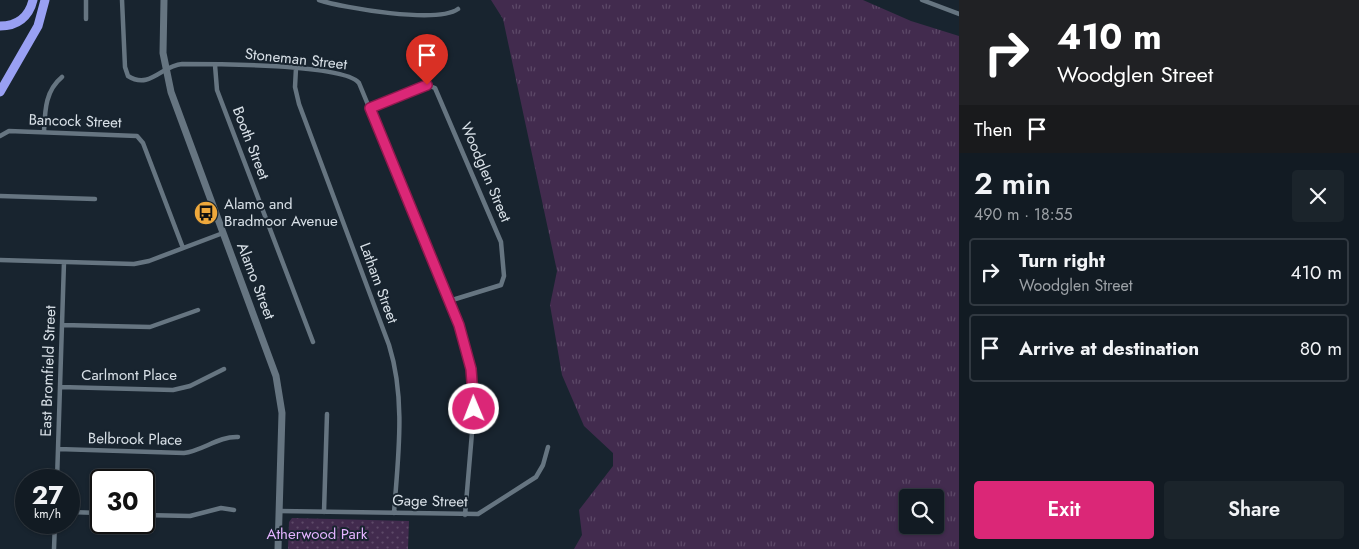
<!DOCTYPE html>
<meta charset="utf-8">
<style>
body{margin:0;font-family:Jost,sans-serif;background:#1b242b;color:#f1f3f6;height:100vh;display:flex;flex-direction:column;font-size:19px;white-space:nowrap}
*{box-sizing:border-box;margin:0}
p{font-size:16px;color:#9ca1a6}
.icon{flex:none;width:28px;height:28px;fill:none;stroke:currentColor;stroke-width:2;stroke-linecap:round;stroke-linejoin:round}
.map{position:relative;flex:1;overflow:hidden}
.details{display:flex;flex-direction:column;background:#121b23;width:400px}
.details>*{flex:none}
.guide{background:#202124;color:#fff;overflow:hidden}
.buttons{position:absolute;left:899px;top:489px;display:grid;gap:10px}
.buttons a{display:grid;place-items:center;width:45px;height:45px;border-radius:5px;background:#121b23;box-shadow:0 1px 4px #0004,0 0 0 1px #313941;font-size:25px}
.speed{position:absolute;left:15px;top:469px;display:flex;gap:10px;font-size:25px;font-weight:700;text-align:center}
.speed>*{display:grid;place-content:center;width:65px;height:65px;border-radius:50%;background:#121b23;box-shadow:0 1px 4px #0004,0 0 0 1px #313941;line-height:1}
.speed small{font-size:12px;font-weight:400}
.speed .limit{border:2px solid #111;border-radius:8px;background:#fff;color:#111}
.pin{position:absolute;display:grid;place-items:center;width:42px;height:42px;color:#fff;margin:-51px -21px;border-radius:50% 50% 50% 0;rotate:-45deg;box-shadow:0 0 5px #0007}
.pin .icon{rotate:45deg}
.me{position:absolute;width:55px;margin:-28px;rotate:359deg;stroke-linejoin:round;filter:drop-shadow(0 0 4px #0008)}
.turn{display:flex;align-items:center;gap:18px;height:105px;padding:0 15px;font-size:22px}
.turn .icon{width:65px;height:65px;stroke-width:2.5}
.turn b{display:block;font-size:35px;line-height:42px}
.then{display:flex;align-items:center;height:48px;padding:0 15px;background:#0003;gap:10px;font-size:19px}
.round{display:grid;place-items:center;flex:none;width:52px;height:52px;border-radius:5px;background:#1b242b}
.head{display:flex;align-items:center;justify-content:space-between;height:85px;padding:0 15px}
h1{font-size:30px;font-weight:600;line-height:38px}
.cta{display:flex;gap:10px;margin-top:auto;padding:10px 15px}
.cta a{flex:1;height:58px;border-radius:5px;background:#db2777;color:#fff;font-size:20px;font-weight:600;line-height:58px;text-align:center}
.cta a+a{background:#1b242b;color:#f1f3f6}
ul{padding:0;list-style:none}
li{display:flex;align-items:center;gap:15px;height:68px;margin:0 10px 8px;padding:0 5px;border:2px solid #313941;border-radius:5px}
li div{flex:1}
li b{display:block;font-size:19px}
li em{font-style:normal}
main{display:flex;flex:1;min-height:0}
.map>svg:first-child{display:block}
.grass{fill:url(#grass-tufts);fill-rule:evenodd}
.park{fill:url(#park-dots)}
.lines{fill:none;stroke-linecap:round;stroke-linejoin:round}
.street{stroke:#667581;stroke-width:4.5}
.secondary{stroke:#667581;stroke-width:7}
.highway{stroke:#99a0f3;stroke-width:9}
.route-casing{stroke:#8e194d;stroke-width:12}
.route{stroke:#db2777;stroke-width:9}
.labels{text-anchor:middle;stroke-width:4;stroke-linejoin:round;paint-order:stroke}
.street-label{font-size:15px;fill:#d9e1e8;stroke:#18242f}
.poi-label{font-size:15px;fill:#d9e1e8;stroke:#18242f;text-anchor:start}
.park-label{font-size:15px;fill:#e4b3ff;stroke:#18242f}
</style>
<main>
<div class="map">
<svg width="959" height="549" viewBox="0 0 959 549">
<defs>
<pattern id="grass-tufts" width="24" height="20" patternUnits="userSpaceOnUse" patternTransform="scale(1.25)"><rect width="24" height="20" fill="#422b4e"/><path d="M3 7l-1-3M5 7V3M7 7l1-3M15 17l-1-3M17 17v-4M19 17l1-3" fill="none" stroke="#5d4968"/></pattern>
<pattern id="park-dots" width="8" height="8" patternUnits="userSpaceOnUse" patternTransform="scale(1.25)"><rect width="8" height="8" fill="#422b4e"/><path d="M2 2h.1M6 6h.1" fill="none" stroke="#5d4968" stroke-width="1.8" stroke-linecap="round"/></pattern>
</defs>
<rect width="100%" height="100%" fill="#18242f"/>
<!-- grass -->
<path class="grass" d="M491,0h372l48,21 48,15v513h-385l8,-14 -3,-25 34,-44v-13l-29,-27 -22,-51 -12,-70 7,-34 -54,-252zM908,498h27v27h-27z"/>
<!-- park -->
<path class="park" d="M292,518l117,3 -1,28h-120l1,-27z"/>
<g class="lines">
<!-- street -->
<path class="street" d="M86,0v19
M122,0l3,67 3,9c22,14 34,-11 54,-12 30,0 162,0 177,19l90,218 22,68 3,40 -9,106
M319,0c25,8 118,24 139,9
M922,0l37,14
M215,65l2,25 96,252
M296,68l-1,19 4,17 90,241c17,54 9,112 5,168
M369,108l58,-23 8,3 66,154 3,34 -3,9 -52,16
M44,132c1,-21 1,-41 18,-55
M0,136l9,-5 128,5 6,7 40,105
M0,196l95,3
M0,260l134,4 15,-3 74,-28
M62,325l88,2 48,-17
M60,387l113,3 17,-4 34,-17
M58,449l126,4c18,-2 35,-17 54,-16
M57,480l7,-218
M279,511l199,3 58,-37 7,-12 5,-18
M69,512l32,1
M324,512l3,-98
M144,515l46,1 31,-8 13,2
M54,549l1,-27"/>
<!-- secondary -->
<path class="secondary" d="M164,0l-1,53 8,39 105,284 6,37 -4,136"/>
<!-- highway -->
<path class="highway" d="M0,26c17,0 29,-9 33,-26
M0,92l38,-66 7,-26"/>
</g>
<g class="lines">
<!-- route casing -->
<g class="route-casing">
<path id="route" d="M427,85l-57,23 89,217 12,44 3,40"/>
</g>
<!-- route -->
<use href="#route" class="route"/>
</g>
<!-- icons -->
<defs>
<g id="bus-disc" transform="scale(1.25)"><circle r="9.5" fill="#eea83c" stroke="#18242f"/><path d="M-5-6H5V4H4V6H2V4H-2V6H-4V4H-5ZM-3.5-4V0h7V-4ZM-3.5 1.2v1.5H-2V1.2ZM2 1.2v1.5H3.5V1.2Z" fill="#111"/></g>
</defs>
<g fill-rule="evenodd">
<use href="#bus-disc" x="206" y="213"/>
</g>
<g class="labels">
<!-- street labels -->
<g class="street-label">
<text transform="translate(296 59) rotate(6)" y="5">Stoneman Street</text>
<text transform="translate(75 121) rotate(2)" y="5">Bancock Street</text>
<text transform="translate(251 143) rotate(69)" y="5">Booth Street</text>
<text transform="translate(486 172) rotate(67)" y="5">Woodglen Street</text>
<text transform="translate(256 281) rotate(69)" y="5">Alamo Street</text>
<text transform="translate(379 283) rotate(70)" y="5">Latham Street</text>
<text transform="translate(48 371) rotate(-88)" y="5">East Bromfield Street</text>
<text x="129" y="380">Carlmont Place</text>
<text transform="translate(135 439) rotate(1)" y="5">Belbrook Place</text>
<text transform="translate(430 501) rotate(1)" y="5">Gage Street</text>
</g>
<!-- poi labels -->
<g class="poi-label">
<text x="224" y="209">Alamo and<tspan x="224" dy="17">Bradmoor Avenue</tspan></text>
</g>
<!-- park labels -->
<g class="park-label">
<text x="317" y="539">Atherwood Park</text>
</g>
</g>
</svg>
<div class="buttons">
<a><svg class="icon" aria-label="search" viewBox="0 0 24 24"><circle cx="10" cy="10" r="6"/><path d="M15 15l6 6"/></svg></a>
</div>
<div class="speed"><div>27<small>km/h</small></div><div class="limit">30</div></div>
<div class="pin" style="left:427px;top:85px;background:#d93025"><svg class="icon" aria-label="arrive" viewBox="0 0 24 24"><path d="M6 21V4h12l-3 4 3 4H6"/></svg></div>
<svg class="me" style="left:474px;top:409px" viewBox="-20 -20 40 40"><circle r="17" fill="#db2777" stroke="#fff" stroke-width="3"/><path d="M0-11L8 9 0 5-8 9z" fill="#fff"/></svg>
</div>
<section class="details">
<div class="guide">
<div class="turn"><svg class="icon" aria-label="right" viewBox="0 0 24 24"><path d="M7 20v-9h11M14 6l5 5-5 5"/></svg><div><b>410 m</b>Woodglen Street</div></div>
<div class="then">Then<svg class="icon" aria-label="arrive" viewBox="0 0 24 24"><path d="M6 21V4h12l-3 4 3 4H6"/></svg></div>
</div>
<div class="head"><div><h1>2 min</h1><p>490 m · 18:55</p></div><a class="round"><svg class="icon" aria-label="close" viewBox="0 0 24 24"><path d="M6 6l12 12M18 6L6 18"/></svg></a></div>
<ul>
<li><svg class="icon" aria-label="right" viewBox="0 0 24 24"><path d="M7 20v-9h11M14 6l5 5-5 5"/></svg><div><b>Turn right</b><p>Woodglen Street</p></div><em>410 m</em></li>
<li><svg class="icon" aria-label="arrive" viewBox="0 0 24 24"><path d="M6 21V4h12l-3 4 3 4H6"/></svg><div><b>Arrive at destination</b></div><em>80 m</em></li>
</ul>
<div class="cta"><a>Exit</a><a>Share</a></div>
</section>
</main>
